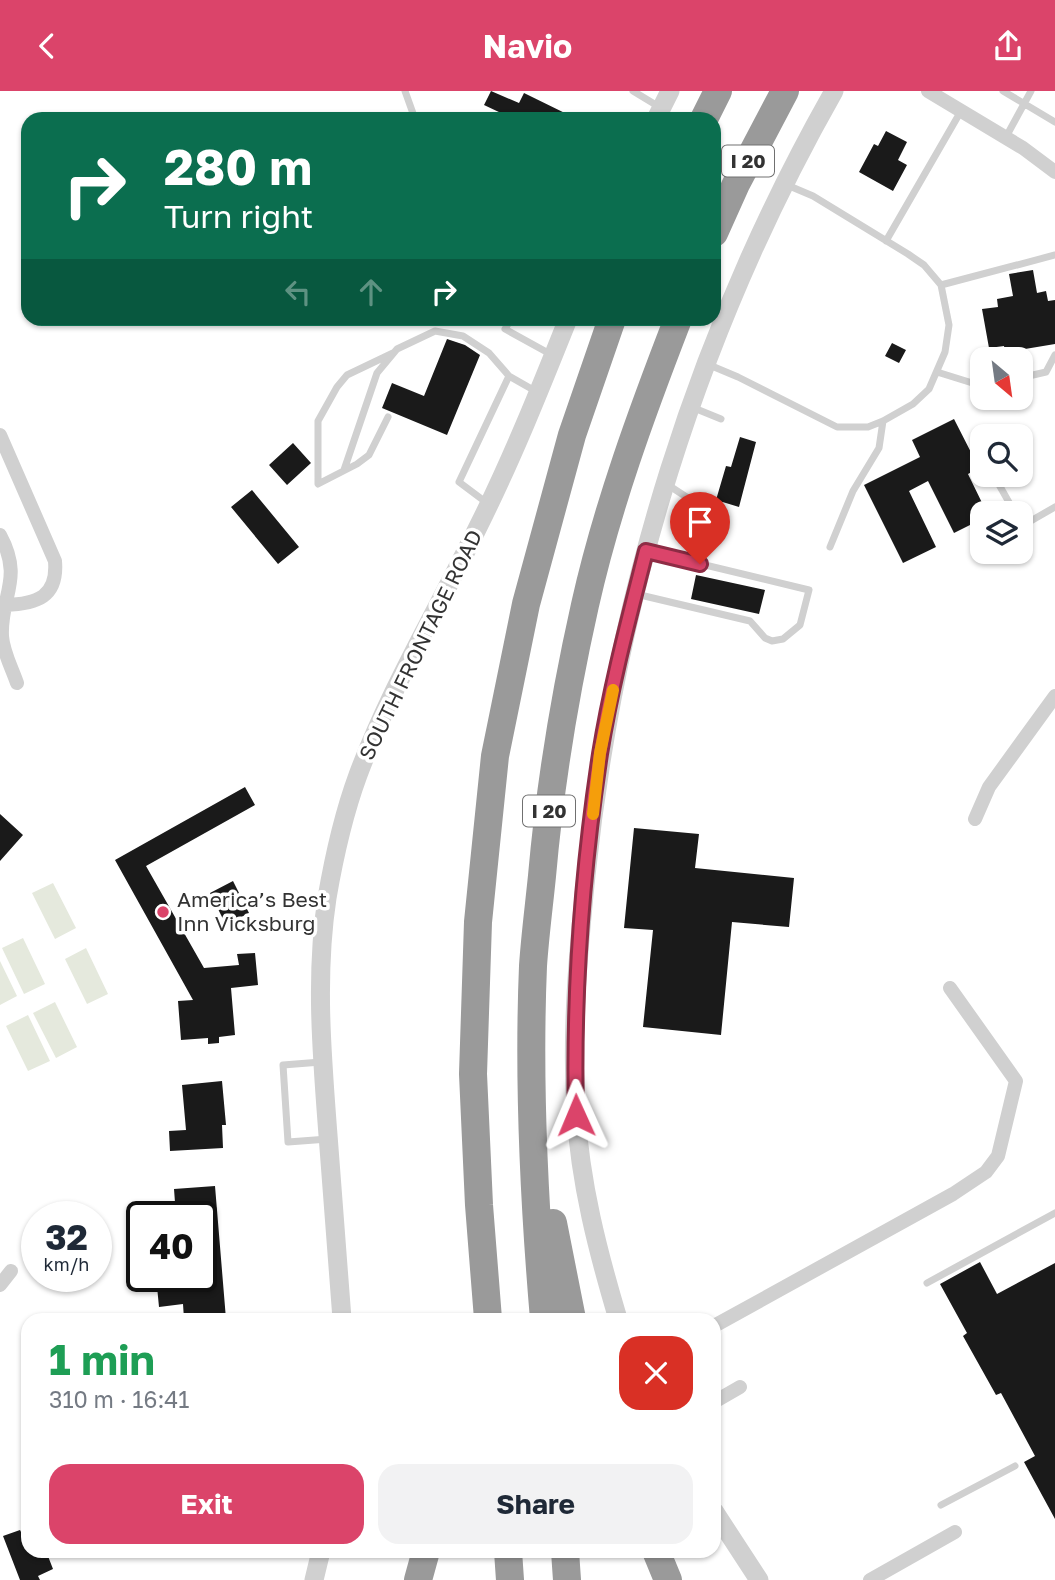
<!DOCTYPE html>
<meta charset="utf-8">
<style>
body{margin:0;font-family:"Golos Text",sans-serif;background:#f2f2f3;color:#1f2937;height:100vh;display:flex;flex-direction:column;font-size:26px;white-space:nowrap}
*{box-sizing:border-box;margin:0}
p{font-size:23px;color:#747a83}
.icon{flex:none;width:38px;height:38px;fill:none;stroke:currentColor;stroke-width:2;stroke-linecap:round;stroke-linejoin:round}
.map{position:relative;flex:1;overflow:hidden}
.details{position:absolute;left:21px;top:1222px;width:700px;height:245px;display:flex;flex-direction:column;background:#fff;border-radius:21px;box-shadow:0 2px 5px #0004}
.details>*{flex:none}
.guide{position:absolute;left:21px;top:21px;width:700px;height:214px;border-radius:21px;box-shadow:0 2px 5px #0004;background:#0b6e4f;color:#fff;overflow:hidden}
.needle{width:46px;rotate:151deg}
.buttons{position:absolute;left:970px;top:256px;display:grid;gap:14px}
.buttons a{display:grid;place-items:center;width:63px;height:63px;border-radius:14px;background:#fff;box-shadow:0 2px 5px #0004;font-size:35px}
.speed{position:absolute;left:21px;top:1110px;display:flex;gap:14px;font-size:35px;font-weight:700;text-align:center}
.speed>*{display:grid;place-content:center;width:91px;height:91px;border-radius:50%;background:#fff;box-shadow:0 2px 5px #0004;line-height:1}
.speed small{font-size:18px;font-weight:400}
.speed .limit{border:4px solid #111;border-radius:10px;background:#fff;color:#111}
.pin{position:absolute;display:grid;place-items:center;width:60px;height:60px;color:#fff;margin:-72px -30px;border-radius:50% 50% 50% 0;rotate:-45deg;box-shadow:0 0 7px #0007}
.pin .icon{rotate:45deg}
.me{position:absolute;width:77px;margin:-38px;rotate:359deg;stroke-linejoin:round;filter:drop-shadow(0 0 5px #0008)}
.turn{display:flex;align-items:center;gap:24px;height:147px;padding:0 28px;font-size:32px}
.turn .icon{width:91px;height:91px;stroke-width:2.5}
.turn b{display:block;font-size:49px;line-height:60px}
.lanes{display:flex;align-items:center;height:66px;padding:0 28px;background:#0003;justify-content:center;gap:35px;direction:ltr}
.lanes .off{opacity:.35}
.round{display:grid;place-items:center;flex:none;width:74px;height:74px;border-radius:21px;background:#f2f2f3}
.headline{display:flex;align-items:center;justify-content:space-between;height:119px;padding:0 28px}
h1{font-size:42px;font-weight:700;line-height:52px;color:#1e9e55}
.button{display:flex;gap:14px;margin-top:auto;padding:14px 28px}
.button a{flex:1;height:80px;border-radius:21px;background:#db446a;color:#fff;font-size:28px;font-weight:700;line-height:80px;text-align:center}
.button a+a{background:#f2f2f3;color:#1f2937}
header{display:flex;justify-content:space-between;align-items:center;height:91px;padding:0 28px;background:#db446a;color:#fff;font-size:32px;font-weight:700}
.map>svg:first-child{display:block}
.green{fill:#e5e9dd}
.building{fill:#1a1a1a}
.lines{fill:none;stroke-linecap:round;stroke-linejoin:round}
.service{stroke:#d0d0d0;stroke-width:7}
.minor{stroke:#d0d0d0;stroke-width:14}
.tertiary{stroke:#d0d0d0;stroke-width:19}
.motorway{stroke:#9a9a9a;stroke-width:28}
.route-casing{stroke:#8e2c45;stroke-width:18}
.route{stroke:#db446a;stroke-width:12}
.slow{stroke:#f59e0b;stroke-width:12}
.poi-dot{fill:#db446a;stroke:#fff;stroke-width:2.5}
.labels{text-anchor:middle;stroke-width:7;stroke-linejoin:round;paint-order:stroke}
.shield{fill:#fff;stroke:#707070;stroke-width:2}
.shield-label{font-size:19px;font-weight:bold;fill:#333}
.street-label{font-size:21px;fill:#333;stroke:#fff}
.poi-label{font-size:21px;fill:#333;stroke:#fff;text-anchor:start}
</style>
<header><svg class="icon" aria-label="back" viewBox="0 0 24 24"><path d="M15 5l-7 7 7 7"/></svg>Navio<svg class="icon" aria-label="share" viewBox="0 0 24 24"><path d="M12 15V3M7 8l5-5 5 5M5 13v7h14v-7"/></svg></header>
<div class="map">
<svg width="1055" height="1489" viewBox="0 0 1055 1489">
<rect width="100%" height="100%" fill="#fff"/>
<!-- green -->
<path class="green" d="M53,792l23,45 -21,11 -23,-46z
M23,847l22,46 -21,10 -22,-46z
M86,857l22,46 -21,10 -22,-45z
M0,870l17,35 -17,9z
M55,911l22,45 -21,11 -23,-45z
M28,924l22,46 -22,10 -22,-45z"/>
<!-- building -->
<path class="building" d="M491,0l28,12 5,-10 53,26h-63l-30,-14z
M886,40l21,11 -9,18 9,5 -14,26 -34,-19 15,-28 4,2z
M1033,179l4,23 9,-2 2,10 7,-1v44l-30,5 2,10h-21l-2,-13 -15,2 -7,-39 16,-2 -1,-8 16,-3 -4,-22z
M447,248l18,6 15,10 -33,80 -65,-27 10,-25 32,13z
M892,252l14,7 -7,13 -14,-7z
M954,328l25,49 -11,6 19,39h-5v6l-28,14 -26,-52 -19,10 27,56 -33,16 -39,-78 56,-28 -8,-17z
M740,346l16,5 -17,65 -23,-7 10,-34 5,1z
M293,352l18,20 -24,22 -18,-20z
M252,399l47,57 -21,17 -47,-57z
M696,484l69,15 -6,24 -68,-15z
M245,696l10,18 -109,61 58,102 35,-3 -2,-11 18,-1 3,32 -27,3 4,47 -16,2v6l-11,1v-6l-27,2 -3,-39 15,-1 -78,-140z
M0,723l23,21 -23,26z
M634,737l65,6 -4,34 99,10 -5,49 -57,-5 -11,113 -78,-8 10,-97 -29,-2z
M233,790l16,32 -23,12 -16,-32z
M222,990l4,44h-4l1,23 -53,3 -1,-20 17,-1 -4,-45z
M215,1095l11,133h-42l-1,-15 -24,3 -3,-31h45v-60h-25l-2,-27z
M980,1171l17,32 58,-31v256l-31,-57 11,-6 -34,-63 -5,2 -33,-59 4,-3 -27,-49z
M20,1439l1,2 7,-2v21h18l7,18 -15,7 2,4h-20l-17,-44z"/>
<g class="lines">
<!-- service -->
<path class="service" d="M405,0l10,28
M633,0l28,17
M1003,0l52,31
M583,28l1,-2 4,2
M1006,46l25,-46
M886,150l75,-130
M941,194l114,-30
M511,228l-6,10 47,26
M707,273l31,13 99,50h31l15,-6 30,-17 16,-15 16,-37 4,-27 -8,-40 -17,-20 -16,-11 -95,-58 -26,-11
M937,281l45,14
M1020,287l26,-6 9,-17
M694,317l27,11
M388,326l-19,38 -12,9 -39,20v-63l19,-34 10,-12 46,-22
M344,379l33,-97 20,-24 38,-18 28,5 26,17 20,23
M993,383l22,39
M668,394l20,13
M487,412l-28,-21 50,-106 28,16
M1020,432l2,3 33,-19
M830,456l23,-56 26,-43 4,-27
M636,503l114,27 15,17 7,3 11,-2 17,-14 9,-35 -162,-39
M321,971l-38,3 5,77 40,-3
M927,1192l128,-70
M941,1414l74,-39"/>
<!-- minor -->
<path class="minor" d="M928,0l95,57 32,24
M0,344l55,126c3,36 -18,43 -50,44
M0,444c24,44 0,61 2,101 1,16 10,32 15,47
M975,728l14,-32 66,-91
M0,1194l11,-14
M714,1235l239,-132 33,-22 12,-16 18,-75 -66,-93
M714,1311l26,-15
M870,1489l85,-48"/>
<!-- tertiary -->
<path class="tertiary" d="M656,28l14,-28
M342,1228c-5,-61 -9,-123 -14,-184 -6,-79 -13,-159 -1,-237 7,-41 17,-85 31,-123 32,-86 80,-166 120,-248 34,-68 62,-138 90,-208
M618,1228c-20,-67 -38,-136 -42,-207 -5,-79 2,-158 10,-237 29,-276 111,-543 248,-784
M714,1420l45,69
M314,1489l7,-29"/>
<!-- motorway -->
<path class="motorway" d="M704,28l14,-28
M714,142l22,-49 49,-93
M553,1132l19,96
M488,1228l-9,-114 -6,-131 5,-152 17,-166 31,-152 46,-169 40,-116
M544,1228c-10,-117 -16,-235 -11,-353 2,-30 6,-60 9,-90 8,-91 23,-182 43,-271 22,-98 57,-193 93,-286
M508,1460l2,29
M565,1460l2,29
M656,1460l12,29
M418,1489l8,-29"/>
</g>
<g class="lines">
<!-- route casing -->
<g class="route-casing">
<path id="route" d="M576,1024c-3,-121 6,-242 24,-361 11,-69 29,-136 46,-203l54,13"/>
</g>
<!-- route -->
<use href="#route" class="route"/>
<!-- slow -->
<path class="slow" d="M593,723l7,-61 13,-63"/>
</g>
<!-- markers -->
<circle class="poi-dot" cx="163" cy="821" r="7"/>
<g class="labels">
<!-- shield labels -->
<g class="shield">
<rect x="722" y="54.5" width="52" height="31" rx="5"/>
<rect x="523" y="704.5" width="52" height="31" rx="5"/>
</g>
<g class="shield-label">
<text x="748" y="77">I 20</text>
<text x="549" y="727">I 20</text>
</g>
<!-- street labels -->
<g class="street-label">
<text transform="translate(421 554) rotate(-64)" y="7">SOUTH FRONTAGE ROAD</text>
</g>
<!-- poi labels -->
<g class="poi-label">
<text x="177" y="816">America’s Best<tspan x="177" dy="24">Inn Vicksburg</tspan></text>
</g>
</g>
</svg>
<div class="buttons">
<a><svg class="needle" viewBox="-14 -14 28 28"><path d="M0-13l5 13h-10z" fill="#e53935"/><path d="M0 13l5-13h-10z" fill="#747a83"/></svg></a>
<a><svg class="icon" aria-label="search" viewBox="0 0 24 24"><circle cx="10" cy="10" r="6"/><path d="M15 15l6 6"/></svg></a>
<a><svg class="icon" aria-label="layers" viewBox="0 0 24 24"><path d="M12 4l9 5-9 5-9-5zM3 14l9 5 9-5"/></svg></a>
</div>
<div class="speed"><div>32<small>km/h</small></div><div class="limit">40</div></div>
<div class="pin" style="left:700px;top:473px;background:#d93025"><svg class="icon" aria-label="arrive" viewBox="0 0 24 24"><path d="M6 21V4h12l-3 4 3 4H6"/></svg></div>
<svg class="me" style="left:576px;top:1024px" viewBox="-20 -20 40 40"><path d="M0-17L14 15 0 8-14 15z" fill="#db446a" stroke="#fff" stroke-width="4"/></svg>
<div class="guide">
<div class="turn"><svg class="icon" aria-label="right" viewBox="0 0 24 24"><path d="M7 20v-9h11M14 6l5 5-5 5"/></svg><div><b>280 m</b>Turn right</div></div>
<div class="lanes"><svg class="icon off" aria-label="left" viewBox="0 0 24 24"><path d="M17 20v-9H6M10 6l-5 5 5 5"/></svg><svg class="icon off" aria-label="ahead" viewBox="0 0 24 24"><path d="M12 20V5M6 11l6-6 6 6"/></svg><svg class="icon" aria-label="right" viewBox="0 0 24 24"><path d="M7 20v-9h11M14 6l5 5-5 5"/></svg></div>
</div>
<section class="details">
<div class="headline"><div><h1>1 min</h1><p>310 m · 16:41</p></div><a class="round" style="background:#d93025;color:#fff"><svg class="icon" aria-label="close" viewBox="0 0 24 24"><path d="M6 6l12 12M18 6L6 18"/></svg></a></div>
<div class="button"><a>Exit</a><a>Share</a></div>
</section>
</div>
